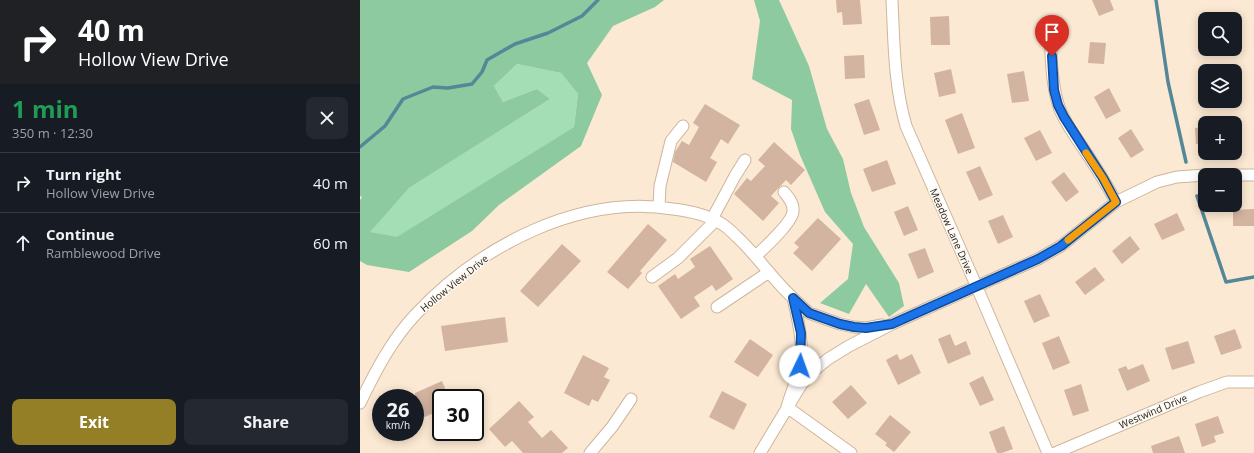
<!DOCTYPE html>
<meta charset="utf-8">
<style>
body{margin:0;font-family:"Open Sans",sans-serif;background:#242831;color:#f1f3f6;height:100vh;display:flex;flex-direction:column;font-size:15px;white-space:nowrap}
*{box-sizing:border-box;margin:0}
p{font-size:13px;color:#9ea1a6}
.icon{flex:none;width:22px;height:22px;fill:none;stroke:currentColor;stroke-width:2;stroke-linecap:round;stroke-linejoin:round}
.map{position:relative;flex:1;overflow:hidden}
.panel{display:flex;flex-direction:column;background:#171b24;width:360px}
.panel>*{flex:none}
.banner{background:#202124;color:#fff;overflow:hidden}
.fabs{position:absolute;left:838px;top:12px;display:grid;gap:8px}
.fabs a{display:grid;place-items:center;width:44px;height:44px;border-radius:8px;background:#171b24;box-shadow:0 2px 10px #0003;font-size:20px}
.speed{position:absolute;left:12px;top:389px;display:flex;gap:8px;font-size:20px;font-weight:700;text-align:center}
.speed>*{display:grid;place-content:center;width:52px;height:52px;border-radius:50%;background:#171b24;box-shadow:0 2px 10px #0003;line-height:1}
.speed small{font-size:10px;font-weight:400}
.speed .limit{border:2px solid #111;border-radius:6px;background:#fff;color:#111}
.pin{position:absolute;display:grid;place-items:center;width:34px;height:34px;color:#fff;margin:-41px -17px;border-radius:50% 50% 50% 0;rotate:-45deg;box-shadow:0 0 4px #0007}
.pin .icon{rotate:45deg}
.me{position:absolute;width:44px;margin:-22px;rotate:3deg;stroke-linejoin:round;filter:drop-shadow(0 0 3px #0008)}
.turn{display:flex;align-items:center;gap:14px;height:84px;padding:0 12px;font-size:18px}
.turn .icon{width:52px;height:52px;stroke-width:2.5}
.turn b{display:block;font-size:28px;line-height:34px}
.round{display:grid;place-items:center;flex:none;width:42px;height:42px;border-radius:8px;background:#242831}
.overview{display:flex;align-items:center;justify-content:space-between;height:68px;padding:0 12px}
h1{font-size:24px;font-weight:700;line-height:30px;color:#1e9e55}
.button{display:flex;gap:8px;margin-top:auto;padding:8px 12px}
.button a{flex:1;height:46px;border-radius:8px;background:#947f26;color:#fff;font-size:16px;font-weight:700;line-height:46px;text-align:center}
.button a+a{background:#242831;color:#f1f3f6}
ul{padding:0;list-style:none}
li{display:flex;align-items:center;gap:12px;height:60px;padding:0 12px;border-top:1px solid #363941}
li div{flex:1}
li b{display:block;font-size:15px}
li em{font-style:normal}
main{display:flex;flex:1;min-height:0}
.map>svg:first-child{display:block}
.green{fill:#a4deb4}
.forest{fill:#8eca9f;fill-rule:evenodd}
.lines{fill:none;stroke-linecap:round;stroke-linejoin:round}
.stream{stroke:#548898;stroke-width:3.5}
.building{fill:#d3b4a0}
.minor-casing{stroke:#cdb69c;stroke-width:13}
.minor{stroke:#fff;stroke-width:11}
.route-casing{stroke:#114b97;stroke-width:10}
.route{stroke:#1a73e8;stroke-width:7}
.slow{stroke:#f59e0b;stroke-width:7}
.labels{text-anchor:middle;stroke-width:3;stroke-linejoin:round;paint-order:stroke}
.street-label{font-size:10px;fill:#241b11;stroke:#fdf9f3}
</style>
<main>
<section class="panel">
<div class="banner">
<div class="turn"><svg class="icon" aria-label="right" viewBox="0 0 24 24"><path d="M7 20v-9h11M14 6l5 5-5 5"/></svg><div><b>40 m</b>Hollow View Drive</div></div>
</div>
<div class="overview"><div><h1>1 min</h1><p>350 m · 12:30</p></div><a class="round"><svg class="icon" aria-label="close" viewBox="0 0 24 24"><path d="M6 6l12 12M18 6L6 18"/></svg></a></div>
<ul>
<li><svg class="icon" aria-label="right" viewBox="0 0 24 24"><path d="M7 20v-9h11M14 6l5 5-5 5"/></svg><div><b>Turn right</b><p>Hollow View Drive</p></div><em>40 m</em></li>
<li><svg class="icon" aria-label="ahead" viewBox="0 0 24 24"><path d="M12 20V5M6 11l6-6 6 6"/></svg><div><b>Continue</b><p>Ramblewood Drive</p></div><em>60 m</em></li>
</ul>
<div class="button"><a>Exit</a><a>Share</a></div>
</section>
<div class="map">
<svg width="894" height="453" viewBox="0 0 894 453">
<rect width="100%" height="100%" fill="#fce9d3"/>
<!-- green -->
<path class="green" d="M157,64l44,9 17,21 -4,33 -177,111 -28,-6 40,-44 141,-89 -13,-10 -34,13 -9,-16z"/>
<!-- forest -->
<path class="forest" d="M0,0h304l-9,7 -42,19 -26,37 15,32 -21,51 -82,59 -27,26 -63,41 -42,-7 -7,-4v-61l2,-3 -2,-1zM157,64l44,9 17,21 -4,33 -177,110 -27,-5 39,-44 141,-89 -13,-10 -34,13 -9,-16z
M394,0h25l30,66 18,63 16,30 8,34 13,34 35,56 5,23 -15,11 -23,-33 -17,30 -29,-11 28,-24 5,-35 -28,-32 -25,-57 -9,-26 1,-29 -40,-21 8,-58z"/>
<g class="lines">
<!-- stream -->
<path class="stream" d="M796,0l12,82 18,80
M0,147l25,-21 18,-27 30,-12 15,1 24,-4 10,-12 5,-12 28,-16 33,-11 34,-17 16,-16
M837,196l29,86 28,-5"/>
</g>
<!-- building -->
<path class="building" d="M476,0h24l2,24 -19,1 -1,-13 -5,1z
M732,0h18l4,10 -15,6z
M589,16l1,29h-19l-1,-28z
M730,42l16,1 -2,21 -16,-1z
M504,55l1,23 -20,1 -1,-23z
M591,69l5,24 -17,4 -5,-24z
M664,71l5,30 -17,2 -5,-29z
M749,88l12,23 -15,8 -12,-22z
M509,99l11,31 -16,5 -10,-31z
M345,104l35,21 -12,19 -7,-5 -11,19 7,4 -11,20 -33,-20 2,-10 7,-11 7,4 10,-18 -6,-4z
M602,113l13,35 -17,6 -13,-34z
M845,127v16l-9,1 -1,-16z
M771,129l13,21 -13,8 -13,-20z
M680,130l12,23 -16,8 -12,-23z
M414,142l31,28 -14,15 -5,-5 -15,16 8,7 -16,18 -29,-27 13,-16 4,3 14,-15 -7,-6z
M527,160l9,24 -24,8 -9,-23z
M620,166l13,29 -14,6 -13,-29z
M704,172l15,20 -13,10 -15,-20z
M548,206l10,24 -14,6 -10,-24z
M894,209v17h-21v-16z
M817,213l8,17 -23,10 -8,-16z
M643,215l10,22 -15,7 -10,-23z
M458,218l23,21 -29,32 -19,-18 6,-6 -5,-4z
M288,224l19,16 -27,31 2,2 -14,16 -21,-17z
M770,236l10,13 -18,15 -10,-13z
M202,244l19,17 -43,46 -18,-16z
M350,246l23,33 -17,12 -4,-6 -18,12 6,9 -19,13 -23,-33 17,-12 3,5 17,-12 -5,-8z
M565,248l9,24 -16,7 -10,-25z
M735,267l10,13 -20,15 -10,-13z
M680,294l10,22 -16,7 -10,-22z
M145,317l3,25 -63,9 -4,-25z
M875,329l7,19 -21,7 -7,-19z
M590,334l5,12 11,-5 5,13 -23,10 -10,-25z
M699,336l11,27 -17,7 -11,-27z
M390,339l23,16 -15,22 -24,-15z
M828,341l7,22 -23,7 -7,-22z
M537,354l3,6 12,-6 9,19 -23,12 -12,-25z
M223,355l26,13 -5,9 6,3 -12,22 -6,-3 -3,7 -25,-13z
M783,364l7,17 -23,10 -9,-22 8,-3 2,4z
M623,376l11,24 -14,6 -11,-23z
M82,381l7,17h-8v12l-26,11v-28z
M721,384l8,27 -16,5 -9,-26z
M491,385l16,18 -19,16 -16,-17z
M362,391l25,13 -13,26 -25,-13z
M159,401l15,16 -6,5 14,16 9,-8 17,18 -6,5h-39l-11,-12 -7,6 -16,-18z
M530,415l21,17 -17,20 -9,-7 2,-2 -12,-9z
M858,416l6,17 -10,3 2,6 -14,5 -7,-23z
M644,426l9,23 -11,4h-5l-8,-21z
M819,436l6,17h-32l-2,-7z"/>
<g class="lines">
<!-- minor casing -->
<g class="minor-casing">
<path id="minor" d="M532,0c2,42 2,85 14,126l70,159 72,168
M690,28c1,25 1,52 8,76 4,14 13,26 21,38 13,19 26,39 37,60
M849,175h45
M299,207l1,-21 11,-45 12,-15
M352,219l23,-43 10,-16
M396,256c8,-8 37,-34 37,-45 1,-8 -5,-14 -9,-19
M292,277l26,-19 37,-37
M357,307l52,-35
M0,403c15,-31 32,-64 56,-89 64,-68 163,-120 257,-105 17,2 35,6 49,15 5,3 10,8 14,12 21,19 36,43 57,62
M230,453l22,-26 19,-28
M400,453l41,-68 11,-13 16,-13 21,-13 43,-22 146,-65 23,-13 55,-44 41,-20 20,-5 28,-2
M491,453l-64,-46c4,-14 10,-28 13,-41 4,-23 -2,-46 -7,-68l16,15 31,11 14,3 12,1 16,-3
M695,453l144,-61 28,-10h27"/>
</g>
<!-- minor -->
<use href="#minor" class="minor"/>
</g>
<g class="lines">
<!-- route casing -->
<g class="route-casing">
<path id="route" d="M440,366l1,-33 -8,-35 16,15 31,11 14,3 12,1 26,-4 146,-65 23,-13 55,-44 -13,-24 -39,-61 -6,-12 -4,-15 -2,-34"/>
</g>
<!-- route -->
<use href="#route" class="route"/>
<!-- slow -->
<path class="slow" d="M708,240l48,-38 -13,-24 -17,-25"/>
</g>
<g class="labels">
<!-- street labels -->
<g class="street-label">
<text transform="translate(592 231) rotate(66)" y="4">Meadow Lane Drive</text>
<text transform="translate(94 283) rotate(-39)" y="4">Hollow View Drive</text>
<text transform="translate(793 411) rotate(-23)" y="4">Westwind Drive</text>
</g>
</g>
</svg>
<div class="fabs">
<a><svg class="icon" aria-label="search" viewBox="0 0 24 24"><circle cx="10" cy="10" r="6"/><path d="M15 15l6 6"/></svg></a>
<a><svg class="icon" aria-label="layers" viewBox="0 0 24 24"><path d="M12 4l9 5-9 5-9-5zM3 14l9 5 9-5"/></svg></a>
<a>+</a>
<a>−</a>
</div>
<div class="speed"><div>26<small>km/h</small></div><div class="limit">30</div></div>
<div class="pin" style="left:692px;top:56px;background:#d93025"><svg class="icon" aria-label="arrive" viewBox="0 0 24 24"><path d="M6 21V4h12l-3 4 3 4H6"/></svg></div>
<svg class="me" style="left:440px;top:366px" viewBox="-20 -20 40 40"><circle r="19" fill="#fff"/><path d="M0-13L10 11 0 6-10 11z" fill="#1a73e8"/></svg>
</div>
</main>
